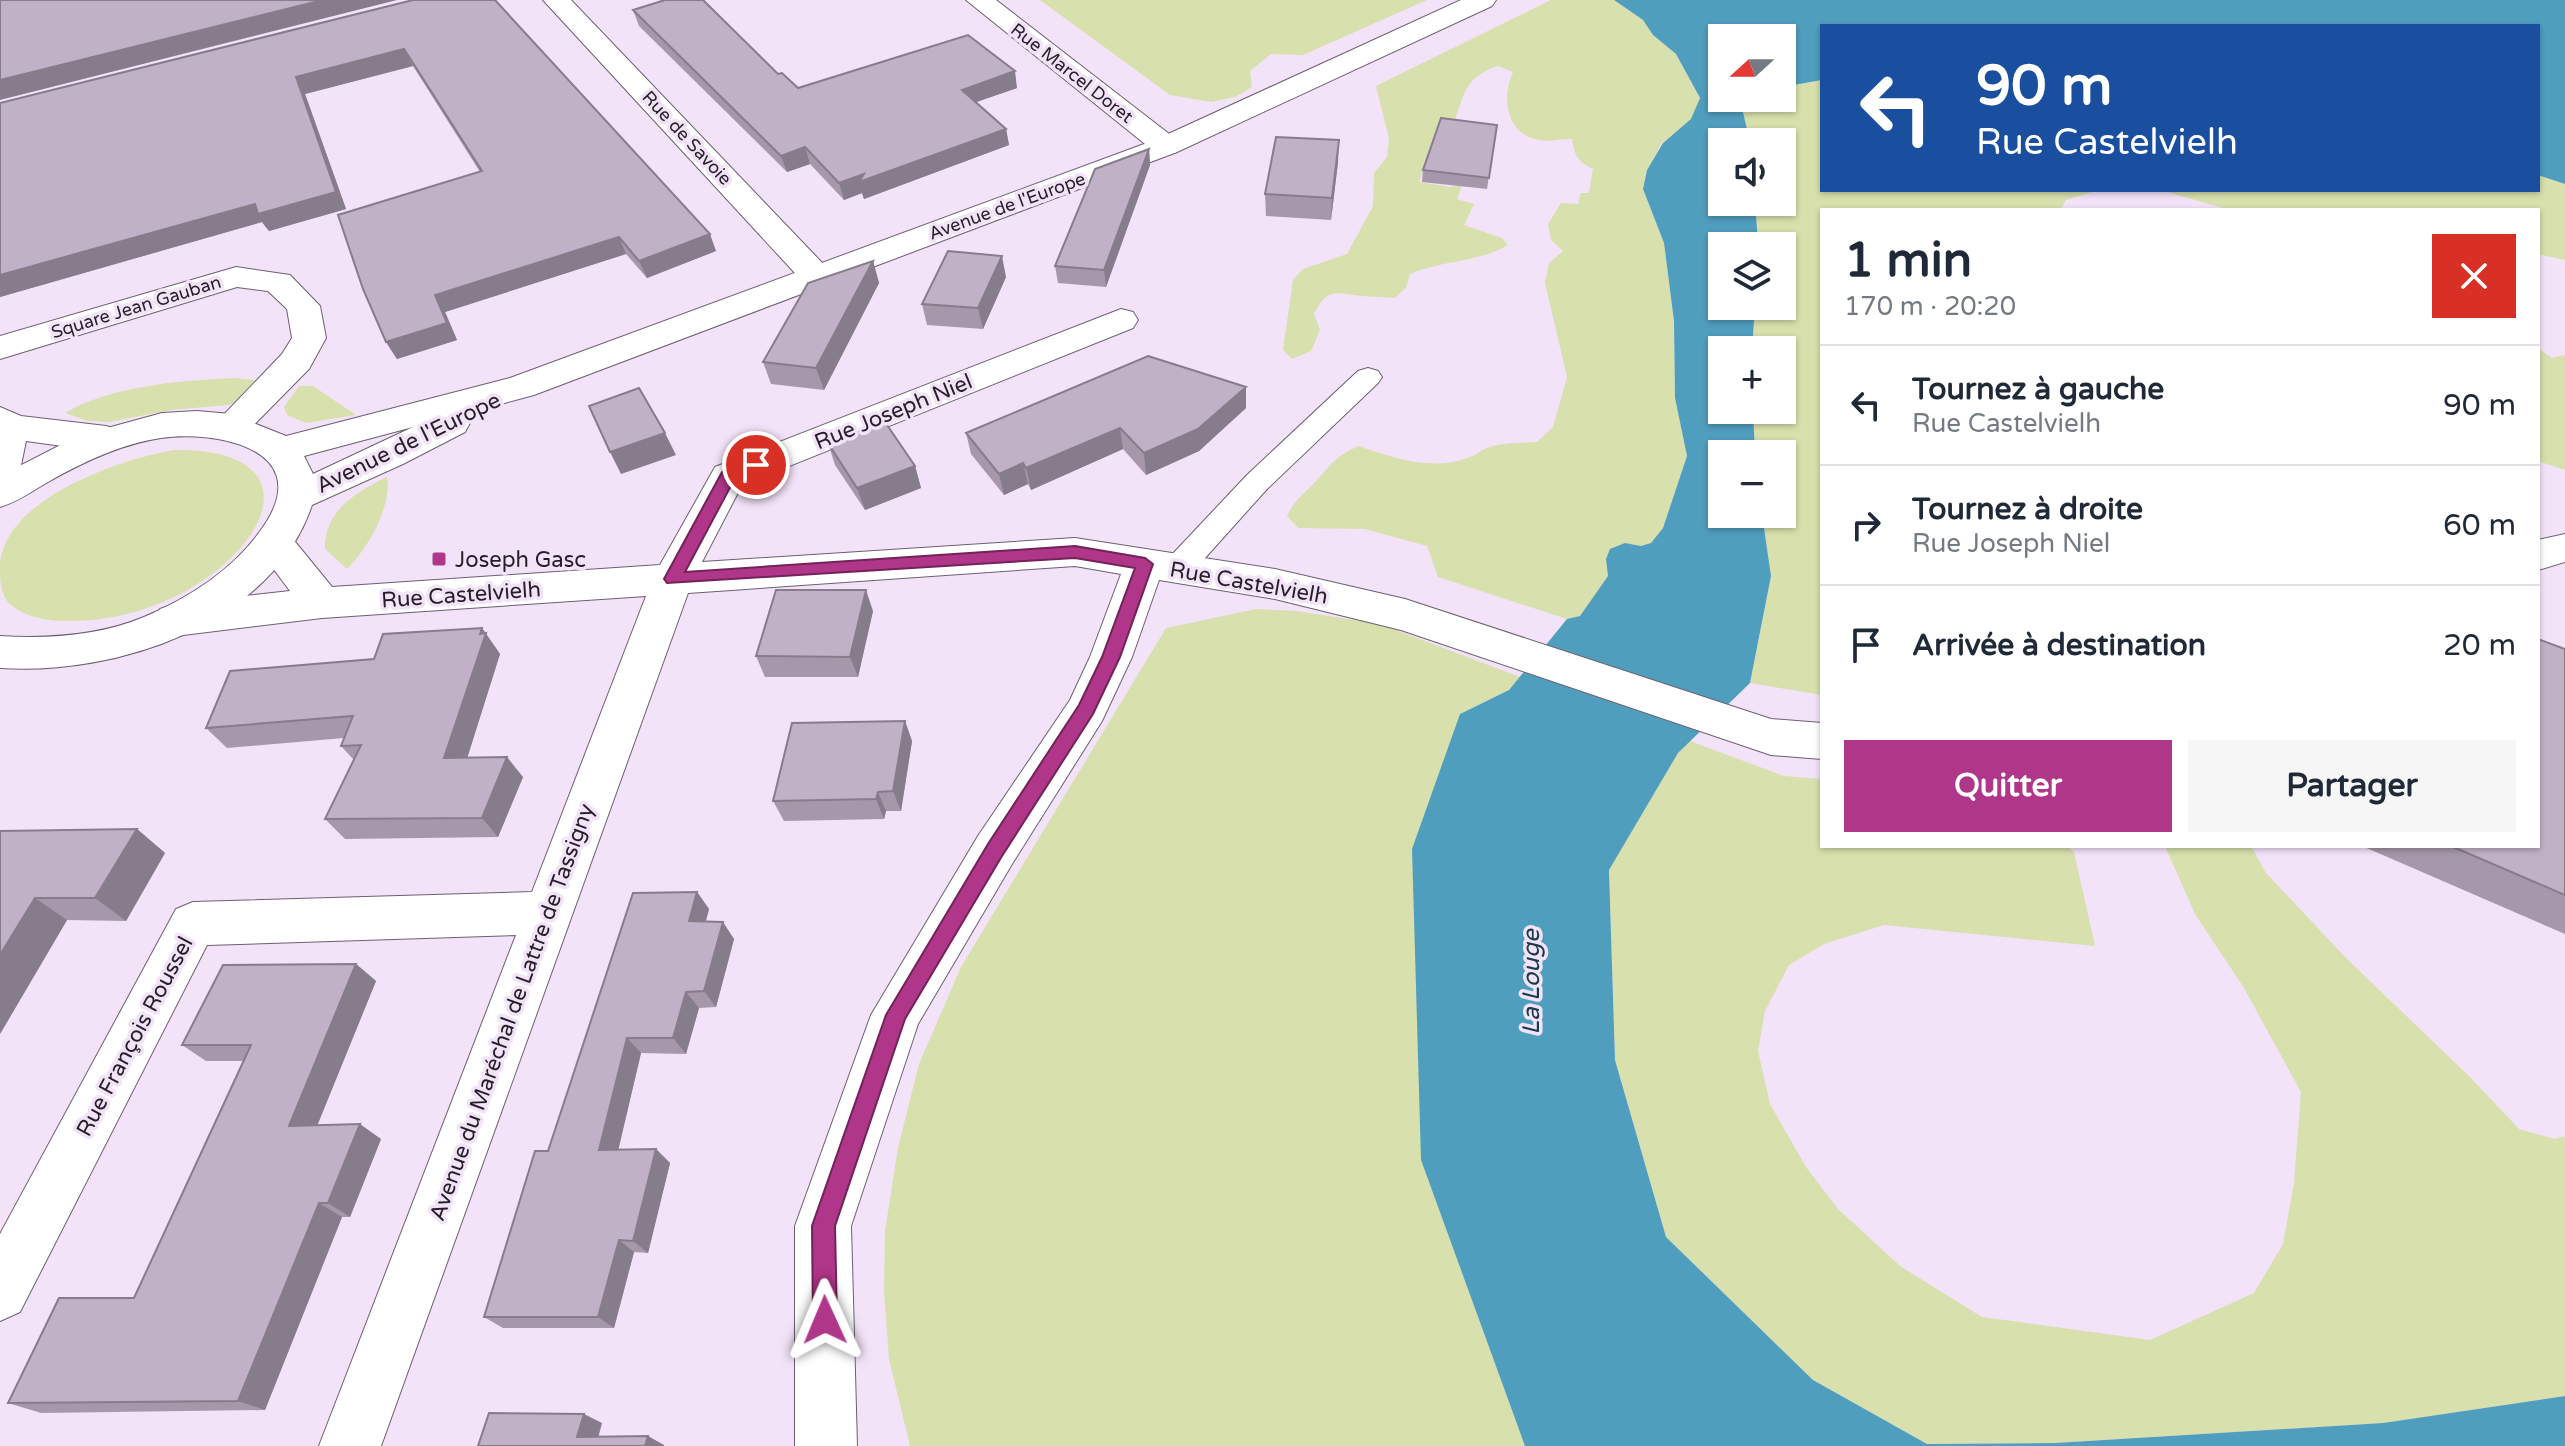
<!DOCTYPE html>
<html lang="fr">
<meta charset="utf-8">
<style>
body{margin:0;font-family:"Varela Round",sans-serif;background:#f6f6f7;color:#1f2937;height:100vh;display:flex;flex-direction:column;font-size:30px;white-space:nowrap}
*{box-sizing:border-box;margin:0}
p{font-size:26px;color:#747a83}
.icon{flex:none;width:44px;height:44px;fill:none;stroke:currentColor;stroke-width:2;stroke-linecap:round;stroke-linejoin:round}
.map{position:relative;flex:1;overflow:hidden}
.drawer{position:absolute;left:1820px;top:208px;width:720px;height:640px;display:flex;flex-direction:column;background:#fff;border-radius:0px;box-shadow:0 2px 6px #0004}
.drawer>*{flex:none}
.banner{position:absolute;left:1820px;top:24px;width:720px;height:168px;border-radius:0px;box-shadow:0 2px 6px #0004;background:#1a4fa0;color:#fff;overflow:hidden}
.needle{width:52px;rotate:249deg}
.controls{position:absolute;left:1708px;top:24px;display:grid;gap:16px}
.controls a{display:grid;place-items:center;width:88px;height:88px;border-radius:0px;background:#fff;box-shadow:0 2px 6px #0004;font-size:40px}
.pin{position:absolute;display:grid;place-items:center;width:68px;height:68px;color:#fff;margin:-34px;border:4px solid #fff;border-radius:50%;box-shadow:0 2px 8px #0007}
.me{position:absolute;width:88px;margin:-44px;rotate:359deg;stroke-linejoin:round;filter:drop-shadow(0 0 6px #0008)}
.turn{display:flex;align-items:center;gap:28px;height:168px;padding:0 24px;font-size:36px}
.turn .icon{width:104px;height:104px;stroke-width:2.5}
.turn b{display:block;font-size:56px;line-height:68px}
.round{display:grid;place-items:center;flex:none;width:84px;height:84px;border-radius:0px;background:#f6f6f7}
.summary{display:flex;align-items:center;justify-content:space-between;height:136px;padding:0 24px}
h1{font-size:48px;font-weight:700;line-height:60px}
.action{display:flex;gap:16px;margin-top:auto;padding:16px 24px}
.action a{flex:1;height:92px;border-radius:0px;background:#b03689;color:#fff;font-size:32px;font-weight:700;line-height:92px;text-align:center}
.action a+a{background:#f6f6f7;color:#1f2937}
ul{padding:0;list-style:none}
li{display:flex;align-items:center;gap:24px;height:120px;padding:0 24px;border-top:2px solid #e0e1e3}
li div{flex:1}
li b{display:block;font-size:30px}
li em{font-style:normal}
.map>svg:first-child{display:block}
.green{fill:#d8e0ad}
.water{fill:#509ebe}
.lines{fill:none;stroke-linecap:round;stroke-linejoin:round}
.service-casing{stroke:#6d5f71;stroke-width:2}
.minor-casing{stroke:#6d5f71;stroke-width:2}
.tertiary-casing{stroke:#6d5f71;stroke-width:2}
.service{fill:#fff;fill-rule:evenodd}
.minor{fill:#fff;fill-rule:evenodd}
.tertiary{fill:#fff;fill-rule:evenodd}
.wall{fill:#a698aa}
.shaded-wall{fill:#877c8b}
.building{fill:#c1b1c6;stroke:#877c8b;stroke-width:2}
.route{fill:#b03689;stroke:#722359;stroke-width:2}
.poi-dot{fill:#b03689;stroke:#f3e3f8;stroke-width:3}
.labels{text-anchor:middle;stroke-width:7;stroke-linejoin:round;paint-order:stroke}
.far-street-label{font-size:18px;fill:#251f27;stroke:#f3e3f8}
.street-label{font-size:22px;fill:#251f27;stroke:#f3e3f8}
.poi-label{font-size:22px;fill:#251f27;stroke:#f3e3f8;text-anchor:start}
.water-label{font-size:24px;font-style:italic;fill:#183b4a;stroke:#f3e3f8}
</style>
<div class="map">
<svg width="2565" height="1446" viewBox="0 0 2565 1446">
<rect width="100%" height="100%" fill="#f3e3f8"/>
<!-- green -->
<path class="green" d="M1040,0h387l-124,55 -32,-1 -21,17 2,16 -17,10 -24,5 -41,-7z
M1551,0h63l29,20 10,15 23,19 24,45 -8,20 -30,24 -15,27 -4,19 21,54 10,78 1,77 12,58 -24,72 -13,16 -9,2 -16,-3 -18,16 1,17 -28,40 -13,3 -129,-42 -11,-31 -62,-17 -67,-1 -11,-12c9,-18 15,-20 28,-34 17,-18 20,-26 44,-36 35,12 74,26 111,11 6,-2 11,-7 17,-9 16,-6 33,-5 50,-6l16,-15 14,-50 -22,-94 4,-20 14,-12 -12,-11 -3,-16 13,-21 17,1 3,-11h8l4,-24c-15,-7 -19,-14 -21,-30 -10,0 -23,3 -33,1 -33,-6 -38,-42 -26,-68l-15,-6c-32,11 -33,25 -43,54l-18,7 -18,55 31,5 12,-2 -5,14 17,5 -10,21 38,13 6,7c-31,18 -66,15 -98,29l-4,14 -11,10c-11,-1 -23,-1 -34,-2 -26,-3 -33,-9 -47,18l6,16 -9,21 -19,8 -9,-9 10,-70 10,-11 44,-15 26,-48 1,-33 13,-16 2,-19 -13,-52z
M1822,80v110h277l-33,10 -6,10h-238v485l-72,-12 21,-107 -9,-62h20v-60h-27l-2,-44h29v-60h-30l3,-44h27v-60h-24l-3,-44h27v-60h-32l-7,-30 8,-14h31v-11z
M2538,175l27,9v76l-27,-6v-44h-308l-70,-20h378z
M2538,348l14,10 13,-3v115l-27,-9z
M236,378l26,3 -20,19 -14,5 -57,5 -62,12 -21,-1 -23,-8c44,-27 120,-33 171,-35z
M299,386h14l43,29 -50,8 -19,-8 -3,-8z
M174,450c125,-2 107,82 22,135 -37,23 -82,36 -126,36 -20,1 -48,-4 -62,-19 -8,-10 -8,-22 -8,-34 0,-68 120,-109 174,-118z
M387,477c5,30 -19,71 -40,92l-22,-20c-1,-38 31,-57 62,-72z
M1256,609l41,2 83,13 140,53 -11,13 -49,24 -39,446 104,286h-615l-21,-87 -5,-67 1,-61 13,-83 21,-84 42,-97 205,-339z
M1690,741l94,35 38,3v67h245l7,6 21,94 -211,-21 -60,19 -35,21 -24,46 -7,40 12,53 36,63 32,42 62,57 82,51 168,23 104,-47 29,-49 11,-61 7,-91 -57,-104 -49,-74 -30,-68h86l15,27 81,86 123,118 49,52 36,10 10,-3v260l-182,27 -328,20 -128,1 -114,-64 -147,-143 -51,-177 -6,-191 69,-116z"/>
<!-- water -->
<path class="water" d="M1614,0h951v184l-27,-9v-149h-716v54l-40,7v-49h-60v60h29l-8,14 7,30h-28v60h33l3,40v4h-36v60h33l-3,44h-30v60h31l2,44h-33v60h40l9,62 -21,107 -72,70 -69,117 6,190 51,177 147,143 114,64 128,-1 328,-20 182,-27v50h-1040l-104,-286 -9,-311 48,-135 49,-24 58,-71 13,-3 28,-40 -2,-17 4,-10 15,-6 16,3 10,-3 12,-15 24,-72 -12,-58 -1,-77 -10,-78 -21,-54 4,-19 16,-27 28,-24 9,-21 -24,-44 -23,-19 -10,-15z"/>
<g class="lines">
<!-- service casing -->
<g class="service-casing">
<path id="service" d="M1368,368l10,3 4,6 -4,6 -111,106 -79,88 -11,3 -11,-3 -5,-8 5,-8 81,-86 111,-104z"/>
</g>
<!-- minor casing -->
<g class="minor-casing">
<path id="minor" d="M543,0h28l258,270 5,7 -5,7 -12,3 -12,-3z
M966,0h30l181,140 4,6 -4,6 -11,3 -11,-3z
M236,267l54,8 30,31 6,32 -17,31 -67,68 -13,3 -13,-3 -5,-9 71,-74 10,-16 -5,-29 -19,-18 -31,-4 -237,72v-23z
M1121,309l12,3 5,8 -5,8 -391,157 -40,77 373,-24 200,31 130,30 366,120 51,4v36l-51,-4 -370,-125 -126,-31 -116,-19 -27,77 -30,64 -90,143 -94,160 -67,202 6,220h-62v-220l76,-211 107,-179 92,-136 20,-43 31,-83 -46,-8 -387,27 -307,853h-62l197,-511 -309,10 -187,367 -20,9v-87l176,-325 17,-7 339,-10 114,-296 -324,22 -147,18 -15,-5 -6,-11 6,-11 15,-5 115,-13 -36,-48 6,-10 14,-4 14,4 44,54 328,-22 55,-98z
M0,407l21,9 85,10 13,4 6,9 -6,9 -13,4 -80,-11 -7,34 -6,9 -13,4z
M2565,534v28l-27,8v-30z"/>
</g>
<!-- tertiary casing -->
<g class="tertiary-casing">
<path id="tertiary" d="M1461,0h35l-4,6 -315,146 -643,243 -70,19 6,9 -5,9 -62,32 -91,41c-40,120 -197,171 -312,163v-32c49,3 98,0 144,-19 47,-20 95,-51 123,-96 45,-74 -55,-91 -106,-83 -40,6 -78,24 -113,44 -16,9 -30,20 -48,25v-31l78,-40 84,-23 35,-2 34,3 55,22 224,-58 645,-238zM413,427l-100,47 -9,-18z"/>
</g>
<!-- service -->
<use href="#service" class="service"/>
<!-- minor -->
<use href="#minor" class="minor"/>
<!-- tertiary -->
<use href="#tertiary" class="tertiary"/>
</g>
<!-- wall -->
<path class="wall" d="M413,0l303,251 -69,27 -21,-24 -181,58 12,28 -60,19 -11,-17 94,-170 -67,-106 -108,28 41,115 -77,22 -7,-9 -262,75v-194z
M633,10l145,64 20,14h219l-41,14 30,27 3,16 -145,54 -2,-6 -18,7 -34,-36 -23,8 -148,-146z
M1497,125l-10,64 -65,-7 1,-12z
M1149,149l1,16 -44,122 -48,-4 -3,-17z
M1338,162l-7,58 -65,-4 -1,-22z
M873,261l6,22 -55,107 -53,-6 -8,-22z
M1006,277l-23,52 -56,-4 -5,-21z
M1246,387v21l-47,43 -53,24 -23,-26 -92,41 -3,-6 -24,11 -33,-41 -5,-21z
M828,443l87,23 6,22 -56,22 -30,-45z
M873,611l-15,66h-93l-9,-21z
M482,628l18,26 -33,103 56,20 -25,60 -153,2 -20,-20 29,-59 -13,-14 3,-8 -117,10 -21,-20 168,-69z
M2565,649v285l-203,-88h176z
M905,721l7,20 -11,70h-15l-2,8 -100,2 -11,-20z
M137,829l28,24 -39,68 -59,-1 -67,114v-203z
M697,892l12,17 -3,12 28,18 -18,68 -17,1 -13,46 -45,-1 -23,97 38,-1 14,14 -22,90 -14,-1 -20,76h-111l-19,-11 64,-166z
M356,964l20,17 -59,144 64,14 -31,78h-8l-77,193 -224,3 -33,-10 126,-105 109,-237h-37l-24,-16z"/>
<!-- shaded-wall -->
<path class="shaded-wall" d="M323,0h74l-397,100v-20z
M404,49l9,17 -108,28 41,115 -77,22 -7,-9 -262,75v-22l296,-198z
M1015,71l2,17 -52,18 -3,-16z
M1006,129l3,16 -145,54 -2,-6 -18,7 -5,-17 25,-9z
M1339,140l-1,22 -7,58 1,-22z
M805,147l5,17 -23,8 -6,-16z
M1149,149l1,16 -44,122 -2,-17z
M710,234l6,17 -69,27 -8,-17z
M619,237l7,17 -181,58 12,28 -60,19 -11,-17 49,-47z
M1002,256l4,21 -23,52 -5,-21z
M873,261l6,22 -55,107 -8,-22z
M1246,387v21l-47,43 -53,24 -2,-22z
M1120,428l3,21 -92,41 -5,-22z
M665,433l11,22 -55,19 -11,-22z
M1023,463l5,21 -24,11 -5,-21z
M915,466l6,22 -56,22 -8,-22z
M866,590l7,21 -15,66 -8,-20z
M482,628l18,26 -39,124 -17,-20z
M905,721l7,20 -11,70 -8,-20z
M507,757l16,20 -25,60 -16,-19z
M878,792l8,19 -2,8 -8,-20z
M137,829l28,24 -39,68 -31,-23z
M697,892l12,17 -8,29 -12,-17z
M35,898l32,22 -67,114v-79z
M723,922l11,17 -18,68 -12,-16z
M356,964l20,17 -65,160 -22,-15z
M686,992l13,16 -13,46 -13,-16z
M627,1038l14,15 -26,111 -16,-14z
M360,1124l21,15 -31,78 -22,-14z
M656,1149l14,14 -22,90 -15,-12z
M319,1203l23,14 -77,193 -27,-9z
M619,1240l15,12 -20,76 -16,-11z
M584,1414l18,9 -6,23 -19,-9z
M648,1436l16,9v1h-19z"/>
<!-- building -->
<path class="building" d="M0,0h323l-323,80z
M413,0h82l215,234 -71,27 -20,-24 -184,58 12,28 -61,19 -23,-53 -25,-74 144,-44 -78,-122 -108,28 40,115 -78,22 -3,-10 -255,71v-172z
M665,0h38l75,74 4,-1 16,15 170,-53 47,36 -53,19 44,39 -147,53 5,-8 -25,9 -34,-36 -24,9 -148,-146z
M1441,118l56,7 -8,53 -66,-8z
M1276,137l63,3 -7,58 -67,-4z
M1149,149l-45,121 -49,-4 40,-97z
M948,251l54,5 -24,52 -56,-4z
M873,261l-57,107 -53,-6 45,-79z
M1148,356l98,31 -48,42 -54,24 -24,-25 -94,40 -3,-5 -24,11 -33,-41z
M639,388l26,45 -55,19 -21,-46z
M885,422l30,44 -58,22 -29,-45z
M776,590h90l-16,67 -94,-1z
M482,628l-2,6 6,-1 -42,125 63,-1 -25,61 -157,1 36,-74 -20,1 12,-30 -147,12 24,-57 144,-12 9,-25z
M2538,639l27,10v246l-114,-49h87z
M905,721l-12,70 -15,1 -2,7 -103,2 19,-78z
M137,829l-42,69h-60l-35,57v-124z
M697,892l-8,29 34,1 -19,69 -18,1 -13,46h-46l-28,112 57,-1 -23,92 -14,-1 -21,77h-114l51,-166h13l85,-258z
M356,964l-67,162 71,-2 -32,79h-9l-81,198 -230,2 51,-105h75l117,-253h-69l41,-80z
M489,1413l95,1 -7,23 71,-1 -3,10h-167z"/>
<!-- route -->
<path class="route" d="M756,460l6,1v8l-28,11 -49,92 390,-26 70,12 8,6 -33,93 -27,57 -91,142 -97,163 -70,207 2,94 -4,9 -8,3 -9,-3 -3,-9 -1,-94 74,-211 102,-171 91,-139 23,-48 33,-89 -60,-10 -408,25 -3,-4 58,-107z"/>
<!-- markers -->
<rect class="poi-dot" x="431" y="551" width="16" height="16" rx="4"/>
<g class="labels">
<!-- far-street labels -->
<g class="far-street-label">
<text transform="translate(1072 73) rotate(38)" y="6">Rue Marcel Doret</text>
<text transform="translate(687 138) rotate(47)" y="6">Rue de Savoie</text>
<text transform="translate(1007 206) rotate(-20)" y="6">Avenue de l'Europe</text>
<text transform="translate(136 307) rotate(-17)" y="6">Square Jean Gauban</text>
</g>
<!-- street labels -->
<g class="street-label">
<text transform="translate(893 411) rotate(-22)" y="8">Rue Joseph Niel</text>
<text transform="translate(408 442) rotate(-26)" y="8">Avenue de l'Europe</text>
<text transform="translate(1249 582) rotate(10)" y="8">Rue Castelvielh</text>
<text transform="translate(461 594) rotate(-4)" y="8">Rue Castelvielh</text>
<text transform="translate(511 1012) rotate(-70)" y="8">Avenue du Maréchal de Lattre de Tassigny</text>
<text transform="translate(134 1036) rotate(-62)" y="8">Rue François Roussel</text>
</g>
<!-- poi labels -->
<g class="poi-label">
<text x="455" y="567">Joseph Gasc</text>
</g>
<!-- water labels -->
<g class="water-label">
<text transform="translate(1531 982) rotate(-90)" y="8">La Louge</text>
</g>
</g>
</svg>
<div class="controls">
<a><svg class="needle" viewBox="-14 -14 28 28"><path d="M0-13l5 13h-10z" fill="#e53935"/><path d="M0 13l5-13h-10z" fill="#747a83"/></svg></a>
<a><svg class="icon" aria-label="sound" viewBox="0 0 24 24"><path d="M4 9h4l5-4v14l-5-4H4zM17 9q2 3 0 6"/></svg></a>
<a><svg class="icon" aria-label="layers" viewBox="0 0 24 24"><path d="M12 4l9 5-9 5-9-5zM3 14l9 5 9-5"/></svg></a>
<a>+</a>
<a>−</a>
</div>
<div class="pin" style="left:756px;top:465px;background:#d93025"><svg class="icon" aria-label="arrive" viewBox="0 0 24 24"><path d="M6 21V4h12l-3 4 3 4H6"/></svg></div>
<svg class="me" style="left:825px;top:1320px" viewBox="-20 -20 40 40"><path d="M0-17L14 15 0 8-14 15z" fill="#b03689" stroke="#fff" stroke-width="4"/></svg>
<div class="banner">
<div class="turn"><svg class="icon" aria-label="left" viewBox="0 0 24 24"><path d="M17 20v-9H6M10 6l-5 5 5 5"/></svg><div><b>90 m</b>Rue Castelvielh</div></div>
</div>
<section class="drawer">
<div class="summary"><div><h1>1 min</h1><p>170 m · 20:20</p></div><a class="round" style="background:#d93025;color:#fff"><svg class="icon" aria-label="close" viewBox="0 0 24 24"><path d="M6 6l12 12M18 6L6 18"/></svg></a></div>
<ul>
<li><svg class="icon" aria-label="left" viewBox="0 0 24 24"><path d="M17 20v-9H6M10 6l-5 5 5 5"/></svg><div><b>Tournez à gauche</b><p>Rue Castelvielh</p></div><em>90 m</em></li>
<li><svg class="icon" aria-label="right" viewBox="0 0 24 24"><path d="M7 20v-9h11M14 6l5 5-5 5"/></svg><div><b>Tournez à droite</b><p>Rue Joseph Niel</p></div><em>60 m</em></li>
<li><svg class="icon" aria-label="arrive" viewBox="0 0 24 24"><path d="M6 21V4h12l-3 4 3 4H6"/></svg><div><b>Arrivée à destination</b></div><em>20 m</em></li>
</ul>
<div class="action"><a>Quitter</a><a>Partager</a></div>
</section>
</div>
